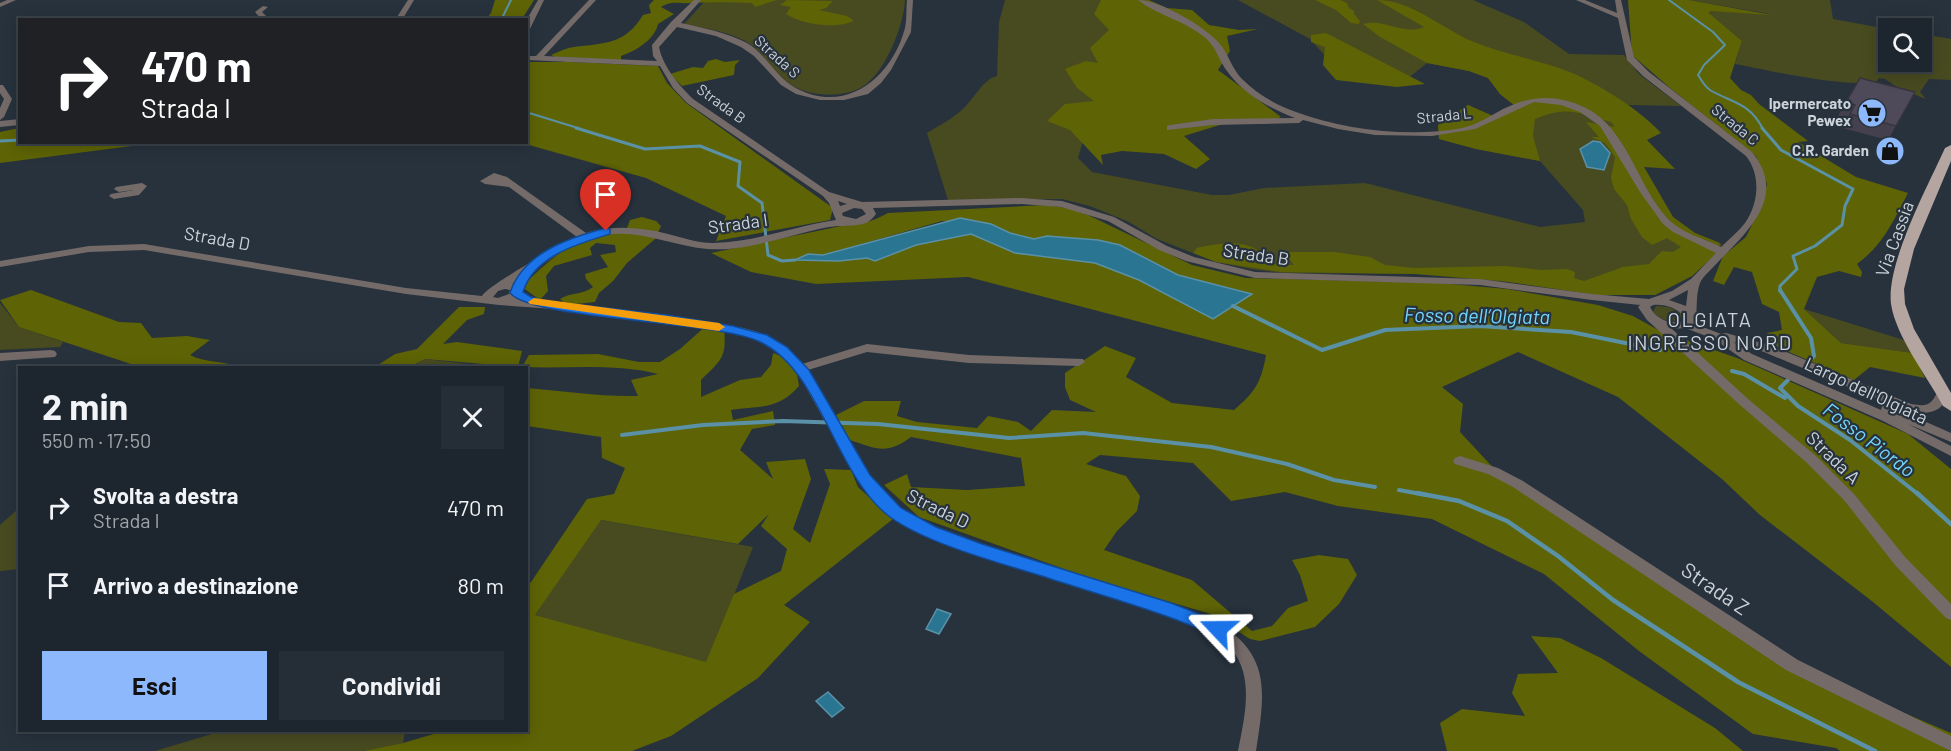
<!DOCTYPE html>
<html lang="it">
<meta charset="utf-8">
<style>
body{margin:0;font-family:Barlow,sans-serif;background:#252e36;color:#f1f3f6;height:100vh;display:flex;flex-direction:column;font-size:22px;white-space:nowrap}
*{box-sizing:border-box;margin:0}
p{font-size:20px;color:#a0a5aa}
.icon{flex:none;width:33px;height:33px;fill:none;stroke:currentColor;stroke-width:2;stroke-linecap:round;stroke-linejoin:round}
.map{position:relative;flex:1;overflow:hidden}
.drawer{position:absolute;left:18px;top:366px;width:510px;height:366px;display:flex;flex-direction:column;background:#1d262e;border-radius:0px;box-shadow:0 3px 15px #0003,0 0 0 2px #3b434a}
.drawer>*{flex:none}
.guide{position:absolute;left:18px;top:18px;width:510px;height:126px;border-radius:0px;box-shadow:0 3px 15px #0003,0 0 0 2px #3b434a;background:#202124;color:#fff;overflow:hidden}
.buttons{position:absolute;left:1878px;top:18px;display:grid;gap:12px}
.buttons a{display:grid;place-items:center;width:54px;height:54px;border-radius:0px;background:#1d262e;box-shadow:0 3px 15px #0003,0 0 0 2px #3b434a;font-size:30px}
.pin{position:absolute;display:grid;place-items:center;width:51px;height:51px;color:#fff;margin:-62px -26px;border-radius:50% 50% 50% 0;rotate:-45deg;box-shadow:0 0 6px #0007}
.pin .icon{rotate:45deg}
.me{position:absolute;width:66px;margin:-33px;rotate:293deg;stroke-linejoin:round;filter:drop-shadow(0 0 4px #0008)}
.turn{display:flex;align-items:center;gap:21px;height:126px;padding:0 24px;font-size:27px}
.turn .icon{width:78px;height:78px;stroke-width:2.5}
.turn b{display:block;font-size:42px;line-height:51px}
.round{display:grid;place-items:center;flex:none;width:63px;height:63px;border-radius:0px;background:#252e36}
.headline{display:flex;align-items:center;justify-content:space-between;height:102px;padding:0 24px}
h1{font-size:36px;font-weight:700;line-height:45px}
.primary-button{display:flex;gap:12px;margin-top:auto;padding:12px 24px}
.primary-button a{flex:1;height:69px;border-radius:0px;background:#8db9fc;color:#111;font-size:24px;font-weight:700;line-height:69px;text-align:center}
.primary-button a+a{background:#252e36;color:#f1f3f6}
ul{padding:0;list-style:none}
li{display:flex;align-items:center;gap:18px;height:78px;padding:0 24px}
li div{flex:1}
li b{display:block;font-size:22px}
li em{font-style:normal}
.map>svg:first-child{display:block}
.green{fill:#484b20}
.forest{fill:#5e6305;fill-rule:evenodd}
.water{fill:#2a7591;stroke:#5a91a7;stroke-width:1.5}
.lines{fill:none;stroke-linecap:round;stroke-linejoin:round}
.stream-far3{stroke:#5a91a7;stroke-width:2}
.stream-far2{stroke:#5a91a7;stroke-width:3}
.stream-far1{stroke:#5a91a7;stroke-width:4}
.stream{stroke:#5a91a7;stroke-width:4.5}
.street{fill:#746b69;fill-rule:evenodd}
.primary{fill:#b5a5a0;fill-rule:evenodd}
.wall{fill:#44404d}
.building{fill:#4f4a59;stroke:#37343e;stroke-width:1.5}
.route{fill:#1a73e8;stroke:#114b97;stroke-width:1.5}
.slow{fill:#f59e0b}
.labels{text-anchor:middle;stroke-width:4.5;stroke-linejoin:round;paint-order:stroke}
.far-street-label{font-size:15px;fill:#cbd2d9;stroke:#27323d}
.far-poi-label{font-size:15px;font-weight:bold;fill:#cbd2d9;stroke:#27323d;text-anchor:end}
.street-label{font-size:18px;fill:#cbd2d9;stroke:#27323d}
.water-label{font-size:20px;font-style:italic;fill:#72d5fc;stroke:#27323d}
.neighbourhood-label{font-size:20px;letter-spacing:1.5px;fill:#cbd2d9;stroke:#27323d}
.near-street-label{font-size:21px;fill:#cbd2d9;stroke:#27323d}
</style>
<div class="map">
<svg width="1951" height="751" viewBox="0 0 1951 751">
<rect width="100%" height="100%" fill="#27323d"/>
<!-- green -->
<path class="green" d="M706,0h199c-1,25 -19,70 -40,85 -17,13 -52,12 -70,2 -22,-11 -30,-38 -54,-48 -17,-8 -38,-11 -57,-15z
M1005,0h107l4,28 -38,130 14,14 120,23h17l35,-7 101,-5 175,44 45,-5 -2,-12 -43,-49 -64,-12 -37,-10 -1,-14 30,-20 25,11 26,-7 -19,-15 -12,-16 -19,-7 -42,-8 -21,17 -62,-3 -34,-38 -72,-39h235l51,22 45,32 55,1 15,19 42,32 -53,-1 10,17 6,45 29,50 22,16 27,11 -6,10 -24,22 -37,19 -239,-21 -133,-1 -32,-4 -35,-7 -59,-23 -28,-17 -39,-16 -28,-7 -114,1 -21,-67c13,-8 25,-14 36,-24 12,-11 19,-29 34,-33l2,-54z
M1689,0h141l3,19 55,10v33h34v-28l29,5v41l-22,-1 -9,13 6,7 -26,-10 -15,-10 -6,-1 -2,3c-27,8 -111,-11 -142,-17l7,-23 -33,-28 1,-3 60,4z
M0,303l19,24 44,15 -3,5 -60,3z
M1656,306l12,1 13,6 1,5c-9,6 -22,2 -29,-6z
M1804,309l103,32 6,12 -72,-10z
M425,359l76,9h-91z
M19,508v61l-19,2v-46z
M600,520l153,27 -46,116 -172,-48z
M222,731h183l-2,12 -40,8h-208z"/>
<!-- forest -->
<path class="forest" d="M495,0h39l-12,19h-36l5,-6z
M654,0h123l-22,7 -3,-4c-21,-1 -42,-1 -63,0 -14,1 -15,-3 -28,4l13,7 -16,10c-3,15 -22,27 -37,32v4l-50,2 87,4 9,17 19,20 147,105 -3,12 -114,21 10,-25 -80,-38 -117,-33 -2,-83h39l-15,-7c7,-3 15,-7 23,-8 30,-4 51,-2 69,-32l8,-2 -2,-8z
M787,0l46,1 -7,7 -7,2 28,6 7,5c-18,8 -51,4 -68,-7l5,-7 -11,-2z
M1101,0h48l18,8 25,2 17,15 30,5 19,-1 -31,7 3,15 -12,19 63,47 -16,7h-42l-39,12 26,23 -14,10 -32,-15 -42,-3 -21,4 2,10 -33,-35 -23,-9 18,-17 29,-3 -17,-13 -12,-19 21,-8 12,2 -8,-15 19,-18 -15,-16z
M1315,0h25l7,3 2,5 5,3v3l6,7 -1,3 -8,-1 -15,-13z
M1377,0c33,0 62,26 92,40 32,14 68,19 101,32 30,13 69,37 91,61l-14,7 28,29 -31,-2 29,50 22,16 25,10 -4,11 -24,22 -37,19h-59l-94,-14 -86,-7 -135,-2 -65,-10 -23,-9 4,-5c18,-4 43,-9 60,2 3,2 4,5 6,8 9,8 20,7 31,7l-11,-13h51l36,5 15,8 29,3 91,-2 36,4 26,-1 8,3 -1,6 10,3 39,-14 26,-3 13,-13 11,1 8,-5 -14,-9 -15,7 -10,-8 -11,-18 -4,-14 -13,-16 -3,-11 4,-21 -10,-14 -14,-6h8l-13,-15 29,5 -4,-5c-32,-9 -44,-17 -76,-3l-2,17 7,25 -64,-12 -37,-10 -1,-14 30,-20 25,11 26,-7 -19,-15 -12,-16 -19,-7 -42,-8 -47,-26 -17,-13c22,-6 40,12 61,3z
M1628,0h61l83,15 -62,-4 -1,2 33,28 -12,37 11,12 10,5 8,9 49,37 -10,1 58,35 52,16c-14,27 -25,52 -51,71l5,8 -1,5 -22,-6 -22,6 -13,32 37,34 72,10 12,25 -55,-11 -16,13 -81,-35 -6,-12 15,-3 -3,-18 -17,-8 -10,-32 -18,-5 -10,18 -11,-4 10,-25 23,-19 16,-33 5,-20 -11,-28 -86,-68 -38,-33z
M1326,33l99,51 -28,3 -61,-7 -13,-15 2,-18 -14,-5v-7z
M716,59l9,3 15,-2 -5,5 -1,10 -52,11 -12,-12 23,-7 10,1 5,-7z
M19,128l1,14 135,1 -155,20v-31z
M1045,205l23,3 20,7 104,50 54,13 193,5 68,6 91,16 35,11 27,15 77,27 171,76 43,35v198l-78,-65 -113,-87 -38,-36 -104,-82 -100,-45 -76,35 21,17 -3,28 39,42 293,191 159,68v18h-111l-4,-3 -83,-14 -114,-83 -95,-77 -112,-55 -94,-13 -53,-14 -54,9 -38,-38 -93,-8 -14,9 40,12 14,20 -3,15 -20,20 -13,19 88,30 60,51 20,-5 16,-18 20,-7 -8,-26 -8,-15 27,-5 29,4 9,16 -18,29 -24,23 -55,14 -10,-2 -39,-25 -119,-35 -173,-62 -35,-32 23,-11 4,13 56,3 58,-4 -4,-28 -110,-21c-24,18 -35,12 -61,3l-14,-25 28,-14h37l-4,15 20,6 60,6 11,-12 30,6 13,9 21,-21 44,2 -26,-12 -5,-13v-14l40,-27 31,12 -10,19 46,26 62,7c21,-18 27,-27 32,-55l-298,-78 -152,7 -65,-12 -40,-19 130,-27c18,-1 31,-4 47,-13zM942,221l49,3 19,9 24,6 13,-3 51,4 22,5 58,30 74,19 -39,24 -74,-38 -44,-17 -80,-10 -44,-19 -55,11 -41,16 -8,-3 -28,3 -42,-1 11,-6 15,1z
M642,217l14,4 5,5 -6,13 -28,24 -14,18 -14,12 -4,9 -28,3 -7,-6c11,-7 23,-4 33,-12l-7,-8 -1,-5 23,-7 -8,-12 16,-3 -1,-7 -19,-2 -6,5 2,7 -38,11 -8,10 2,15 -8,9 -18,-13c29,-31 62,-56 105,-59l3,-8z
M31,290l88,32 22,1 11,15 35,-2 23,4 -20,15c15,8 32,5 47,12h-97l-121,-40 -19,-27z
M459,307h26l-1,7 -17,6 -24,24 14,-2 65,9 -4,16 -93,-8 -15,8h-35l20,-13 22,-5z
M707,325l17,3c3,30 -3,32 -23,52v17l39,-17 21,-3 10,-12 2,-12c19,7 24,14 26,33 -22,25 -39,19 -68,24l2,10 40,-9 2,14 -23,4 -12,21 33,29 -7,-17 39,-3 6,20 -18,50 17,14 20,-59 -6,-15 27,1 7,17 35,32 -109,86 26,17 -52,56 -87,58 -39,15h-269l40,-8 41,-12 82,-1 1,-142 60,-89 27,-5 11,-26 -23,-10 -1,-21 -74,-11v-38c37,3 74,9 111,8l-7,-16 27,-6c-44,-11 -91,-5 -136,-7l7,-12 69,-1 41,8h21l20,-13zM769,514l-8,12 26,23 -6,22 -47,23 -28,68 -171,-47 66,-95 137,24z
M1531,636l29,2 41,20 114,70 28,23h-296l-7,-28 22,-14 63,7 -13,-23 6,-19 40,-1z"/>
<!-- water -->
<path class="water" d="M1593,141l7,1 10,11 -6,17 -17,-3 -7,-18z
M960,218l31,6 19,9 24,6 13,-3 51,4 22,5 58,30 74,19 -39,25 -74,-39 -44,-17 -80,-10 -44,-19 -55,11 -41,16 -8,-3 -28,3 -44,-1 13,-6 15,1z
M937,609l14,5 -12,20 -13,-5z
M828,692l16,16 -12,9 -16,-16z"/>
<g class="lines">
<!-- stream-far3 -->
<path class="stream-far3" d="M1669,0l44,32 12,13 -21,20 -6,10c3,5 7,12 12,15 22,13 39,12 53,39
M501,20l10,-20
M526,112l55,17"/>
<!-- stream-far2 -->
<path class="stream-far2" d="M576,128l69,21 55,-3 40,16 -2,24 24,17 6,52 14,6 13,-1
M1762,128l19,22 72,39 -8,17 -3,19 -27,21 -22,10 4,13 -17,17v5
M0,141l20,-1"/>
<!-- stream-far1 -->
<path class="stream-far1" d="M1780,290l31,48 3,18 -5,5
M1233,306l89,44 63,-20 95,-4 91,6 89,18
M1732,371l12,3 41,24
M1788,380l-8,8 18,18 52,34 69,55
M622,435l81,-10 80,-4 95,3 131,14 74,-5 128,14 76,17 47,16 41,7
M1399,490l27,5"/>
<!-- stream -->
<path class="stream" d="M1417,493l42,8 48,20 51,35 55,44 125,82 137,69
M1917,493l34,31"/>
<!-- street -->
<path class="street" d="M7,0h9l-16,7v-4z
M408,0h6l-12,20h-7z
M538,0h6l-14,29 -4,2v-10z
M589,0h7l-52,56 113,5 -4,-5 -1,-11 19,-23 23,-22h7l-20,23c22,5 45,9 66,20 19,11 28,33 47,44 51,29 98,-9 111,-59 2,-9 1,-19 2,-28h6l-2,32 -20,38 -10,13 -13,11 -24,6h-24l-24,-6 -15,-9 -27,-29 -13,-9 -25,-11 -39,-9 -18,20c4,20 20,38 34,52l136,93 33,10 159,-4 41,3 52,16 53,29 27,11 61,15 225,7 112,15 57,5 23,-8 19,-12 25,-26 -43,-21 -10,-8 -23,-32 -40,-66 -20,-14 -19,-7 -27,-3 -59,27 -43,7 -57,-1 -37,-6 -35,-9 -4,3 -86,2 -46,5v-4l3,-1 43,-6 82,-1c-26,-10 -52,-24 -68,-47 -10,-14 -10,-24 -24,-35 -20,-16 -46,-21 -65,-36 22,0 68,27 82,44 9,11 12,25 22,35 15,15 34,26 54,33 48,18 115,26 166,16 15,-3 28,-12 41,-19 28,-14 54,-15 83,-1 42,21 51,79 83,112 13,13 36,19 52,27 8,-8 17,-15 24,-24 14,-20 16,-48 1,-67l-103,-80 -16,-16 -9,-42 -42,-18h9l32,13 -2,-13h6l13,57 15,15 103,80c36,44 -4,79 -34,110 -5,6 -15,14 -18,21 -5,13 -2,29 -5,41l26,10 5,-1 46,13 139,58c18,3 20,1 28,-15h8l2,3c-5,21 -22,23 -41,20l-144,-60 -31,-10 19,12 129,56 1,-4h8l61,27v9l-43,-18 43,22v10l-68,-35 -139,-61 -30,-21 -29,-11 -13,1 76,70 68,57 38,38 51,63 46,47v16l-5,-2 -51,-53 -51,-65 -38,-38 -66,-57 -93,-85 -9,-13 2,-2 -48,-5 -112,-15 -225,-7 -69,-17 -27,-11 -51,-29 -47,-14 -40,-3 -148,4 3,6c-3,4 -6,7 -10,9 -11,4 -25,2 -37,4 -38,7 -82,25 -121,22 -36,-3 -67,-20 -104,-14 -35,6 -62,32 -92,49l8,2 1,2 -2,8 -3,3c60,5 119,11 178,21 24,4 50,6 72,15 14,6 25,18 36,29l65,-20 102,11 114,4 2,3 -6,4 -110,-3 -102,-11 -59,18 61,106 31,32 35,19 46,18 227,72c63,34 58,70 48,134h-18c6,-32 17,-73 -6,-101 -9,-11 -22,-17 -34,-24l-227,-73 -46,-18 -35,-19 -31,-34 -60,-107 -21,-22 -19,-13 -27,-7 -65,-11 -85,-11 -83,-6 -93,-11 -262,-44 -55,2 -89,15v-6l89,-15 55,-2 262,44 76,8c4,-9 80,-53 95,-59l-68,-50 -24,-3 -5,-3 14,-8 13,4 79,56c28,-8 54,-6 82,1 15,4 30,9 45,9 42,-1 82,-17 123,-23l-7,-17 -6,-7 -136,-93 -14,-15 -13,-22 -134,-6v-4h10zM838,201l9,3 -7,2zM854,208l8,1 4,5 -10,5 -13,-3 -1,-3zM505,289l5,1 -1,4 -11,4 -5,-1 5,-6zM1688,290l-2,16 -17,-6zM1653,305c13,-1 23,3 32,12v4c-14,3 -28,0 -35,-14z
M263,6l5,1 -6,5 8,8h-8l-7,-8z
M475,16l2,1 2,3h-8z
M0,85h3l9,14 -8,18 -4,3v-12l4,-9 -4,-6z
M20,119v6l-20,2v-6z
M142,183l5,3 -8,9 -25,4 -5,-3 2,-2 23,-4 -15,2 -5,-3 2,-2z
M51,350l4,1 2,3 -2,3 -55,4v-8z
M1460,456l38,12 25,13 275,179 153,76v15l-165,-81 -273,-183 -25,-13 -33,-10 -2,-3 2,-3z"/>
<!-- primary -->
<path class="primary" d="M1951,145v16l-37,88 -10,40 1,15 9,25 37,64v18l-8,-5c-16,-30 -47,-69 -52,-102 -5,-41 37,-118 54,-156z"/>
</g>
<!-- wall -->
<path class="wall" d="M1915,92l-27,48 -46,-12 5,-10 -9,-2 8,-14z"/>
<!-- building -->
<path class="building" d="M1860,78l55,14 -19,34 -46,-12 5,-9 -9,-3z"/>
<!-- route -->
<path class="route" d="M606,228l4,1v5c-33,10 -76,22 -87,58l8,5 15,4 121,14 66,11 34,9 20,12 22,23 61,105 31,33 35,19 46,17 189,59 54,21 2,5 -2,5 -7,2c-18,-6 -36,-15 -55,-21 -37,-13 -75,-24 -112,-36 -47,-15 -122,-34 -161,-62 -56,-42 -69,-149 -132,-176 -49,-21 -224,-21 -248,-48 13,-40 58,-55 96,-65z"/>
<!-- slow -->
<path class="slow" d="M534,298l185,25 6,4 -6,4 -189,-27 -2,-2z"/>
<!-- icons -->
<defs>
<g id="supermarket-disc" transform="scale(1.5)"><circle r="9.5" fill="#8db9fc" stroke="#27323d"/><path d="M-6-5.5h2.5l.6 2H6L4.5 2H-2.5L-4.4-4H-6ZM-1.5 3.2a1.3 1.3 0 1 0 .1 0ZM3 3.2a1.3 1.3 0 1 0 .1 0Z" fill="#111"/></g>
<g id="shop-disc" transform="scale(1.5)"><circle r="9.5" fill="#8db9fc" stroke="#27323d"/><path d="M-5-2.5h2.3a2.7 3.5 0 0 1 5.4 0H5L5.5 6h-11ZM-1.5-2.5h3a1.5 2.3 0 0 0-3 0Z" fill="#111"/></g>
</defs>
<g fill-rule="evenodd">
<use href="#supermarket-disc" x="1872" y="113"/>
<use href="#shop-disc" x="1890" y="151"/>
</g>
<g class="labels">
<!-- far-street labels -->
<g class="far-street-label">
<text transform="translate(777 57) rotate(42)" y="5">Strada S</text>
<text transform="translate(721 104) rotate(36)" y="5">Strada B</text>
<text transform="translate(1444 116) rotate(-6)" y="5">Strada L</text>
<text transform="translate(1735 125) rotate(39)" y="5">Strada C</text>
</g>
<!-- far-poi labels -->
<g class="far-poi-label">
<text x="1851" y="109">Ipermercato<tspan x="1851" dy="17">Pewex</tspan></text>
<text x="1869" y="156">C.R. Garden</text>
</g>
<!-- street labels -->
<g class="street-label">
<text transform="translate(738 224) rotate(-8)" y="6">Strada I</text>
<text transform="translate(217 239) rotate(10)" y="6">Strada D</text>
<text transform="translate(1895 239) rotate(-70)" y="6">Via Cassia</text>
<text transform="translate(1256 255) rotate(8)" y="6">Strada B</text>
<text transform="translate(1866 391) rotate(25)" y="6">Largo dell'Olgiata</text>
<text transform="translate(1833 458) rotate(44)" y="6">Strada A</text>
<text transform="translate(938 509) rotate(26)" y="6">Strada D</text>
</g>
<!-- water labels -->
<g class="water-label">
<text transform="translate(1477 316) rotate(1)" y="7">Fosso dell’Olgiata</text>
<text transform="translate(1869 440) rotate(37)" y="7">Fosso Piordo</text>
</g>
<!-- neighbourhood labels -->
<g class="neighbourhood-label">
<text x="1710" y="327">OLGIATA<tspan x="1710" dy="23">INGRESSO NORD</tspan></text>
</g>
<!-- near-street labels -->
<g class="near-street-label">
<text transform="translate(1715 589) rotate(34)" y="7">Strada Z</text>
</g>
</g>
</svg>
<div class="buttons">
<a><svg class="icon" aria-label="search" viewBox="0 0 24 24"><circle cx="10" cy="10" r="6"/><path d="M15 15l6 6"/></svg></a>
</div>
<div class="pin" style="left:606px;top:231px;background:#d93025"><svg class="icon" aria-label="arrive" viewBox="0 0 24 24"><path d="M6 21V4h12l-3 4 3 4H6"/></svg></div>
<svg class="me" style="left:1218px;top:629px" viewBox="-20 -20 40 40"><path d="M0-17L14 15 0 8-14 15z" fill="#1a73e8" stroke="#fff" stroke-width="4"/></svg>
<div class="guide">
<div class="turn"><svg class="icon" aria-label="right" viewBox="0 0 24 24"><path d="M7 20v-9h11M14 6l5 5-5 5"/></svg><div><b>470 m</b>Strada I</div></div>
</div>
<section class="drawer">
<div class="headline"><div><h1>2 min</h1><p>550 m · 17:50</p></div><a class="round"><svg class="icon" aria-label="close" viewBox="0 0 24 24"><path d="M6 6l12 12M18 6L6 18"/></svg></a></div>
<ul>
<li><svg class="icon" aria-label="right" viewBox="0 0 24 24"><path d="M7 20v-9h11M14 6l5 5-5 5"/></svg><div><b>Svolta a destra</b><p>Strada I</p></div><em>470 m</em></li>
<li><svg class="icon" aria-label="arrive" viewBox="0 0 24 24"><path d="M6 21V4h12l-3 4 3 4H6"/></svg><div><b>Arrivo a destinazione</b></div><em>80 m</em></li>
</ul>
<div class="primary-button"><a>Esci</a><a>Condividi</a></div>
</section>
</div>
